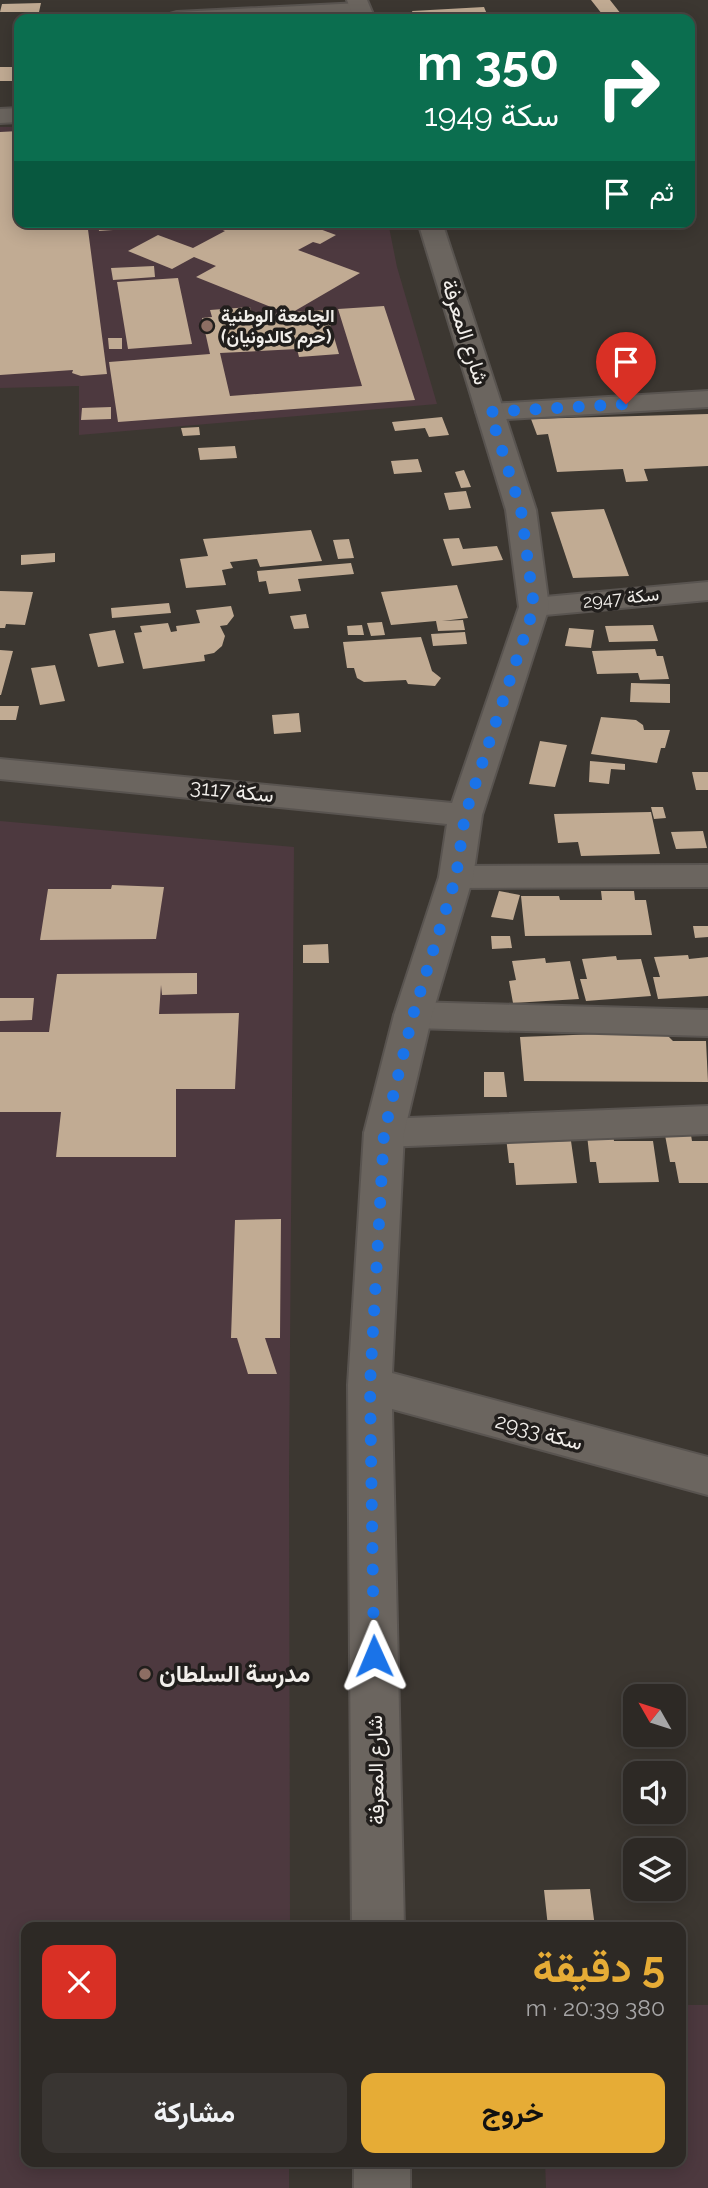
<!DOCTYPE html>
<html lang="ar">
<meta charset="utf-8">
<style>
body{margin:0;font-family:Raleway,Vazirmatn,sans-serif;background:#393532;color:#f1f3f6;direction:rtl;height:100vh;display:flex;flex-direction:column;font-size:26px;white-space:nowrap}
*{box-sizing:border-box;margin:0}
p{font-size:23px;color:#a7a6a7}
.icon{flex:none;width:38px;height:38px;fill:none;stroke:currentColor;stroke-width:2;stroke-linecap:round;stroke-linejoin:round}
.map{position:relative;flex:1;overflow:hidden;direction:ltr}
.side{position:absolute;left:21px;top:1922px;width:665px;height:245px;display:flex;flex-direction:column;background:#2d2925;border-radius:14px;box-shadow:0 4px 18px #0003,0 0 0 2px #484542;direction:rtl}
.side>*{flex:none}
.top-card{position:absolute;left:14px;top:14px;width:681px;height:214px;border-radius:14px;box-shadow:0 4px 18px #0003,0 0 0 2px #484542;direction:rtl;background:#0b6e4f;color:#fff;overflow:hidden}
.needle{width:46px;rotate:309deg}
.controls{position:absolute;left:623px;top:1684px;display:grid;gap:14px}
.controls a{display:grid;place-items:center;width:63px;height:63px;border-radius:14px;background:#2d2925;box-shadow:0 4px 18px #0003,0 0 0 2px #484542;font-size:35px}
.pin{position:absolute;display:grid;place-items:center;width:60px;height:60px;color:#fff;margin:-72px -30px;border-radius:50% 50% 50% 0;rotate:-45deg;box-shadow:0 0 7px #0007}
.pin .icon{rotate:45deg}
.me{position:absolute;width:77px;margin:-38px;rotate:359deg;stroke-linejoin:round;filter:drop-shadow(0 0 5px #0008)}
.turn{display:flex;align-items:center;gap:24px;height:147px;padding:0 21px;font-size:32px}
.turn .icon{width:91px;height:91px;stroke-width:2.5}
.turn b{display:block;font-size:49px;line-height:60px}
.then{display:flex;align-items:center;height:66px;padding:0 21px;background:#0003;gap:14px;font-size:26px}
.round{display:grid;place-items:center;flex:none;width:74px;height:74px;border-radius:14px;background:#393532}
.overview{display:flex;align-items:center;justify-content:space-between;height:119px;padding:0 21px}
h1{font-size:42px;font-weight:700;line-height:52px;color:#e6ac36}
.primary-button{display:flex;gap:14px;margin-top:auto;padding:14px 21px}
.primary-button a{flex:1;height:80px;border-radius:14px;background:#e6ac36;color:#111;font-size:28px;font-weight:700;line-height:80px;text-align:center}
.primary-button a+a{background:#393532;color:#f1f3f6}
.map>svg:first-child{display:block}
.education{fill:#4d393f}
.building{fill:#c1ab93}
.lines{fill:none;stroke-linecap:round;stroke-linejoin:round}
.minor-casing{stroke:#595450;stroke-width:4}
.tertiary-casing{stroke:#595450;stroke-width:4}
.minor{fill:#6b655f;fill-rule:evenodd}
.tertiary{fill:#6b655f;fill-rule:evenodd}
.route{stroke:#1a73e8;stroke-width:12;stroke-dasharray:0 21.6}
.education-dot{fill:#8d6e63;stroke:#211e1c;stroke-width:2.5}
.labels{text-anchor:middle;stroke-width:7;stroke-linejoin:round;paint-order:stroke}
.far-poi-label{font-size:18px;font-weight:bold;fill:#f2efeb;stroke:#211e1c;text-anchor:start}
.far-street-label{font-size:18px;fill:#f2efeb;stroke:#211e1c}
.street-label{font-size:21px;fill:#f2efeb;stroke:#211e1c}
.near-poi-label{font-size:24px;font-weight:bold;fill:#f2efeb;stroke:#211e1c;text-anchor:start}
</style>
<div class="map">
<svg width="708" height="2188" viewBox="0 0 708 2188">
<rect width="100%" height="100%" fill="#3c3731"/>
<!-- education -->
<path class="education" d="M0,127h19v95h369l9,45 40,137 -358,31v-49l-79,2z
M0,821l294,26 -5,626 1,454h-264v234h263v27h-289z
M681,2005h27v183h-162l-1,-27h136z"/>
<!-- building -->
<path class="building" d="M591,0h19l15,19h-19z
M41,3l-2,9h-39l2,-8z
M484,7l5,12h-74l-3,-8z
M0,67h19l-2,14h-17z
M19,131v91h68l20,152 -26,2 -9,-3 1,-3 -73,5v-243z
M98,222h42l1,6 -42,3z
M203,222h111l-5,3 27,10 -16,9 -7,-2 -15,8 62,23 -67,39 33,-2 13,44 -40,3 -2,-8 -77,4 10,43 132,-10 -24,-77 46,-3 31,94 -297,22 -9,-60 101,-8 -8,-36 10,-1 -2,-7 40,-3 2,8 34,-2 -90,-36 20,-11 -22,-9 -22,12 -44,-18 30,-16 35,13 32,-17z
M154,266l1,11 -42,3 -2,-12z
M178,278l14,66 -64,5 -11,-67z
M108,338h14v11h-13z
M111,407v12l-30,1 1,-12z
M708,414v52l-64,3 4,12 -22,1 -3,-13 -66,3 -9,-38 -11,1 -6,-16z
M442,417l7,18 -20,2 -4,-9 -30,3 -3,-9z
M199,427l1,8 -17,1 -2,-8z
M235,446l2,12 -37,2 -2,-12z
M418,459l4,13 -28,2 -3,-13z
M464,470l7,17 -10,1 -6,-16z
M466,491l5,17 -22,2 -5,-17z
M604,509l25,67 -56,2 -22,-66z
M311,530l11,31 -62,6 -3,-8 -27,3 3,6 -11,2 4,15 -40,3 -6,-29 28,-3 -5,-17z
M459,538l4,11 34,-3 6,14 -51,6 -9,-27z
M349,539l5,19 -16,1 -5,-19z
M55,553v9l-34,3v-10z
M351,563l3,11 -56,5 3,12 -32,3 -3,-13 -7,1 -2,-11z
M457,585l11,33 -26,3 21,-1 2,10 -27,1 -2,-10 -45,4 -10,-33z
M0,591l33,1 -8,33 -19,-1 -1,4h-5z
M169,603l2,10 -59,5 -1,-10z
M231,606l3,10 -7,9 -7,1 5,10 -3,10 -8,7 -10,2 1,6 -62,8 -9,-36 8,-1 -2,-6 28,-3 3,9 6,-1 -1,-5 24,-3 -4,-13z
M306,614l3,14 -15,1 -4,-13z
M382,622l3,13 -14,1 -4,-13z
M362,625l2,10h-16l-1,-9z
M653,625l5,16 -49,1 -4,-16z
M569,628l25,2 -3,18 -26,-2z
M115,630l9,33 -26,4 -9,-33z
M465,632l2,12 -34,2 -2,-12z
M421,637l11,34 9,7 -6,8 -27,-2 -2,-4 -42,2 -7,-4 -3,-10h-7l-4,-26z
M655,649l2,7h6l6,23 -29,1 -2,-7 -41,1 -5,-23z
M0,650l13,1 -12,44h-1z
M55,665l10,36 -25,4 -9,-37z
M631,683l39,1v19l-40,-1z
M0,706h19l-3,14h-16z
M299,713l2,19 -27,2 -2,-19z
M601,717l35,3 7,5 1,5h26l-5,18h-4l-4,15 -66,-9z
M540,741l27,4 -12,42 -26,-3z
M590,761l35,3v6l-14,-1 -2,15 -20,-2z
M692,772h16v18h-12z
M651,807h12l3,11 -12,1z
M651,812l9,42 -79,2 -3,-14 -20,1 -4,-29z
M703,831l4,17 -31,1 -5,-17z
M112,885l52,2 -8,52 -116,1 8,-51h63z
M499,891l21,4 -7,25 -22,-3z
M601,891h33l1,9h11l6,35 -127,1 -4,-40h38l1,4h42z
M693,926h15v11l-13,1z
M491,936h19l2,12 -20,1z
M328,944l1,19h-26v-18z
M688,955l1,4 19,-2v39l-50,3 -5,-22h7l-6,-20z
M616,956l1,4 24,-1 10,37 -65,5 -6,-22h7l-5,-20z
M545,958l1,5 24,-2 9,38 -66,4 -4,-22 7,-1 -4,-19z
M197,973v21l-35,1 -1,-10 -2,29 80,-1 -4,76h-59v68h-120l5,-45h-61v-80h49l8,-58z
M0,998h34l-2,22 -32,1z
M626,1033l42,3 5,5h33l2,41 -184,-1 -4,-44z
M484,1072h20l3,25h-23z
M587,1135h26l1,6h39l6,41 -60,1 -3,-21h-6z
M665,1135h26l1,6h16v42h-29l-4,-21h-5z
M532,1136l1,6 38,-1 6,42 -61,2 -2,-22h-5l-3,-26z
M281,1219l-1,119h-15l12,36h-29l-11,-36h-6l4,-118z
M590,1889l5,38h-47l-4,-37z"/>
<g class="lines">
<!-- minor casing -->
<g class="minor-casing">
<path id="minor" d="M360,3l7,2 3,4 -3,4 -88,6 -113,-1 4,-4 7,-2z
M19,108v14l-19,1v-14z
M708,391v16l-218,13 -10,-2 -4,-6 4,-6 10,-2z
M708,582v18l-174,16 -11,-3 -4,-6 4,-6 11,-3z
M708,865v22l-252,1 -12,-3 -5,-8 5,-8 12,-3z
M413,1002l295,8v26l-295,-8 -13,-4 -6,-9 6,-9z
M708,1106v28l-324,13 -14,-4 -6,-10 6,-10 14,-4z"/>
</g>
<!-- tertiary casing -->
<g class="tertiary-casing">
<path id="tertiary" d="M347,0h20l8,19h-21z
M418,222h24l94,288 13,97 -67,208 -9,62 -41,138 -28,118 -12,240 316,84v38l-316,-86 12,518h-52l-4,-542 16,-252 30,-118 45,-138 8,-53 -447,-45v-20l452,44 67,-196 -13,-97z
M354,2161h56v27h-56z"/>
</g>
<!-- minor -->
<use href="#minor" class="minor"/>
<!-- tertiary -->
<use href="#tertiary" class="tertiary"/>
</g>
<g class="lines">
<!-- route -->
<path class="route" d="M374,1656l-4,-271 14,-252 29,-118 43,-138 9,-62 69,-208 -13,-97 -31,-98 136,-8"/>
</g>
<!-- markers -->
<g class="education-dot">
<circle cx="207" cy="326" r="7"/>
<circle cx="145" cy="1674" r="7"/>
</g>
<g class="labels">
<!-- far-poi labels -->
<g class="far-poi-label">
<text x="221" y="322">الجامعة الوطنية<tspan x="221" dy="21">(حرم كالدونيان)</tspan></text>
</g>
<!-- far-street labels -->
<g class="far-street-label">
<text transform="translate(621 598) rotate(-6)" y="6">سكة 2947</text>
</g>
<!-- street labels -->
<g class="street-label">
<text transform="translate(465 332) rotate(72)" y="7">شارع المعرفة</text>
<text transform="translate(232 791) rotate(6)" y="7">سكة 3117</text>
<text transform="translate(539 1432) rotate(15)" y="7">سكة 2933</text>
<text transform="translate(376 1770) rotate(-91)" y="7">شارع المعرفة</text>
</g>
<!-- near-poi labels -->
<g class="near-poi-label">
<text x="159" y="1682">مدرسة السلطان</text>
</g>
</g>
</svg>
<div class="controls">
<a><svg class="needle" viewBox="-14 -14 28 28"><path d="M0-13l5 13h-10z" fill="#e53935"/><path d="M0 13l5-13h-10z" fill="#a7a6a7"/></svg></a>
<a><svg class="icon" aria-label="sound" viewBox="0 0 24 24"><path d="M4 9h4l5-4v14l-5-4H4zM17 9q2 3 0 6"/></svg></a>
<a><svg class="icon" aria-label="layers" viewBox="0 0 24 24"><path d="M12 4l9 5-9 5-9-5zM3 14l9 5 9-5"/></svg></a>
</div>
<div class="pin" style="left:626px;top:404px;background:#d93025"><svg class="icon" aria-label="arrive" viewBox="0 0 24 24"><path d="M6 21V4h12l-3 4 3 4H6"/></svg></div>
<svg class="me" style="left:374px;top:1656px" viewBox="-20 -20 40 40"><path d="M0-17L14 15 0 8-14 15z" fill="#1a73e8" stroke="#fff" stroke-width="4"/></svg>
<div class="top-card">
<div class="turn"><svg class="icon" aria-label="right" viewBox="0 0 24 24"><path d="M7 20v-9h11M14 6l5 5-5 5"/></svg><div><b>350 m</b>سكة 1949</div></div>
<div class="then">ثم<svg class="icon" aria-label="arrive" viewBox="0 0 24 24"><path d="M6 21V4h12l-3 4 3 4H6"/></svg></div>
</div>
<section class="side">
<div class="overview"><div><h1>5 دقيقة</h1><p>380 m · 20:39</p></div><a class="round" style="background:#d93025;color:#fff"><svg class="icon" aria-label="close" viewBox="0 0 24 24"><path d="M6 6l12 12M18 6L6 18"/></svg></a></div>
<div class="primary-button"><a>خروج</a><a>مشاركة</a></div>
</section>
</div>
